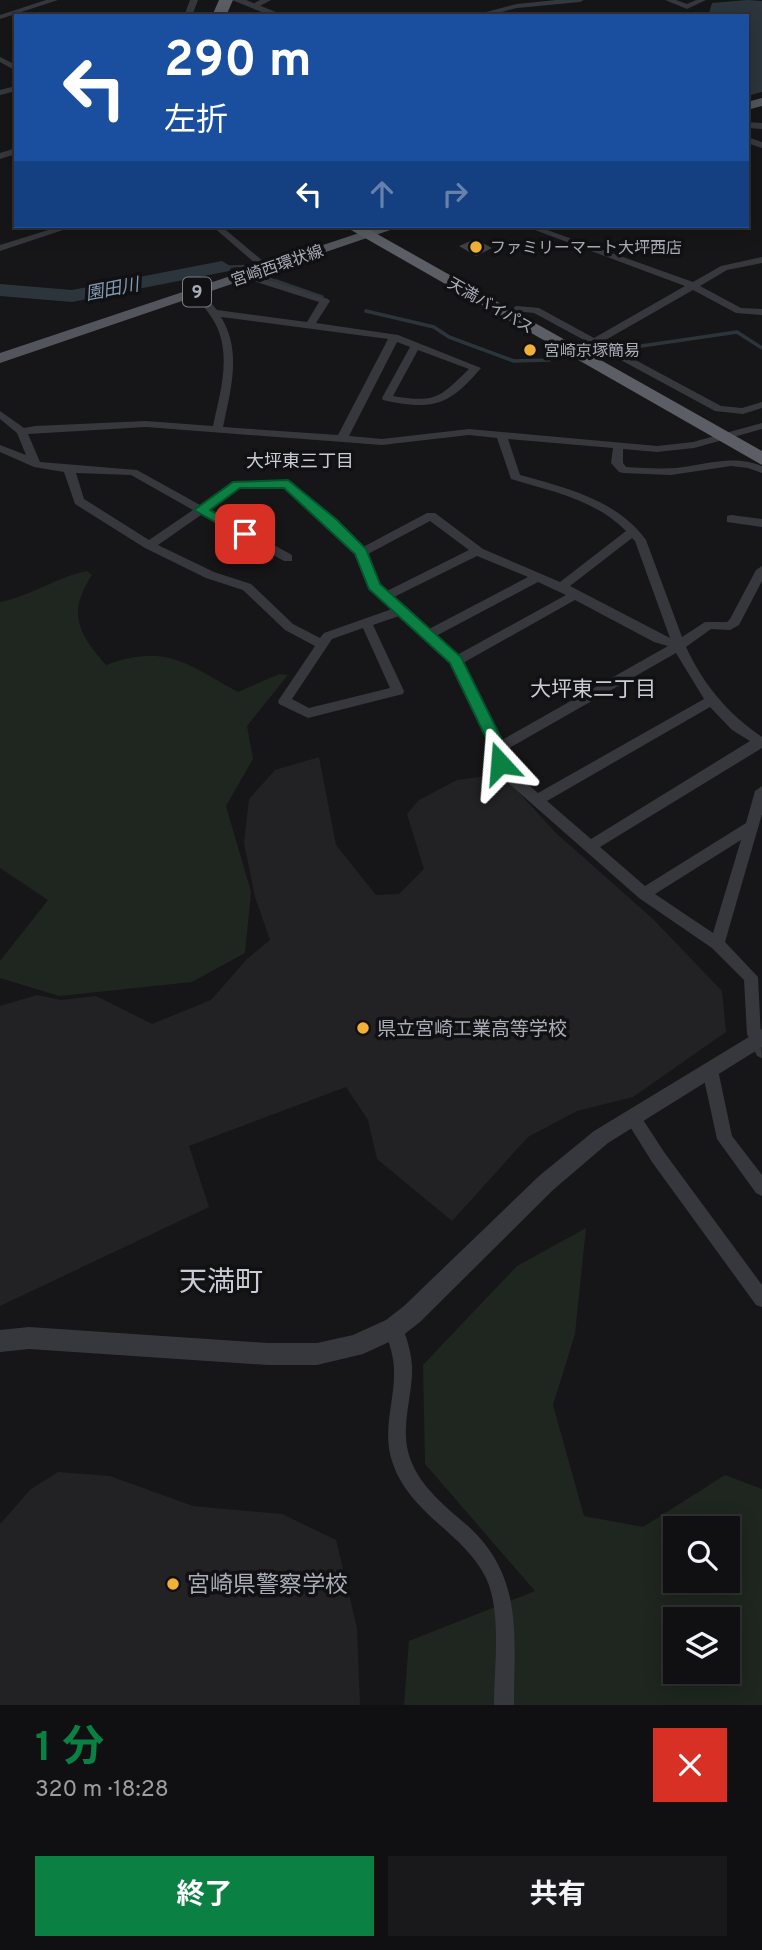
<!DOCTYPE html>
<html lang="ja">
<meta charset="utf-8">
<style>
body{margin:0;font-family:Overpass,"Noto Sans JP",sans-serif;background:#19191b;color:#f1f3f6;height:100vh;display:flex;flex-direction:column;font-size:26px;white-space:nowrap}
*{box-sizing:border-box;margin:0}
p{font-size:23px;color:#9c9d9f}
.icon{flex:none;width:38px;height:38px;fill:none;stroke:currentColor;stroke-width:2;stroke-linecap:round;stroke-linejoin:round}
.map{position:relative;height:1705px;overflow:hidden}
.side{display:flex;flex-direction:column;background:#101012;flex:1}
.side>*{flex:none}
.top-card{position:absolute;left:14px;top:14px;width:735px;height:214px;border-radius:0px;box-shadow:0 4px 18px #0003,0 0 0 2px #303032;background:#1a4fa0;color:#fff;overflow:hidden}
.fabs{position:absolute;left:663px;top:1516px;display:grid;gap:14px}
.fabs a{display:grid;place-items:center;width:77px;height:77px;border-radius:0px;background:#101012;box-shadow:0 4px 18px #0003,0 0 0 2px #303032;font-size:35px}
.pin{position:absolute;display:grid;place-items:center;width:60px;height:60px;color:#fff;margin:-30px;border-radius:14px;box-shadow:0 4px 10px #0006}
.me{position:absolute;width:77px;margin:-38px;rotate:341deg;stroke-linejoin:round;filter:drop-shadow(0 0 5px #0008)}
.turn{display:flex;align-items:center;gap:24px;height:147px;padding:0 35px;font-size:32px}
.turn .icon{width:91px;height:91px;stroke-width:2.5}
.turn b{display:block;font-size:49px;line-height:60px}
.lanes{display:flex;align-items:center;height:66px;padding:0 35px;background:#0003;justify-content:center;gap:35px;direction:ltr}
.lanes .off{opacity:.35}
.round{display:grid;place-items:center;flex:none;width:74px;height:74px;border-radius:0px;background:#19191b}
.summary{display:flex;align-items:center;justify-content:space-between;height:119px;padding:0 35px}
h1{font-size:42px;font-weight:700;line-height:52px;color:#0b8043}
.cta{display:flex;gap:14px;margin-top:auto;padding:14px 35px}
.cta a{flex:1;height:80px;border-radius:0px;background:#0b8043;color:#fff;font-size:28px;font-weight:700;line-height:80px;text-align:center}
.cta a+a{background:#19191b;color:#f1f3f6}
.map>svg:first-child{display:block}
.built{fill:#222225}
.green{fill:#1e261f;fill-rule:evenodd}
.water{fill:#2c353c}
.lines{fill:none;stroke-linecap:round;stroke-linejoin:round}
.stream-far1{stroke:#2c353c;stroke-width:2.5}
.stream{stroke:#2c353c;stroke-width:3.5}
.river{fill:#2c353c;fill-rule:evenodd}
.building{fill:#404145}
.minor{fill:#37383d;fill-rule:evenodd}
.tertiary{fill:#37383d;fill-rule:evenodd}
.primary{fill:#53555c;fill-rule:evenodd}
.trunk{fill:#5b5e65;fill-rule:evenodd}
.route{fill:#0b8043;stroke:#07532c;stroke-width:2}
.poi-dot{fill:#f2b134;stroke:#111113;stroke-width:2.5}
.labels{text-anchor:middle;stroke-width:7;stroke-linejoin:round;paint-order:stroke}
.far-poi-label{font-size:16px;fill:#a8adb8;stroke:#111113;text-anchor:start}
.far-street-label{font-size:16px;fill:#a8adb8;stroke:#111113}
.far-water-label{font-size:18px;font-style:italic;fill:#7f9bb3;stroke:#111113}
.shield{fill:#111113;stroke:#7b7e86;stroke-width:2}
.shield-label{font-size:18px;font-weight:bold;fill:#a8adb8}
.far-neighbourhood-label{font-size:18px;fill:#c9ccd4;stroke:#111113}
.poi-label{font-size:19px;fill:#a8adb8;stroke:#111113;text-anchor:start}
.neighbourhood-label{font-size:21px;fill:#c9ccd4;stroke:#111113}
.near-poi-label{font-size:23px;fill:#a8adb8;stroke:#111113;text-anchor:start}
.near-quarter-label{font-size:28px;fill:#c9ccd4;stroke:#111113}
</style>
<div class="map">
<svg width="762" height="1705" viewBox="0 0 762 1705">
<rect width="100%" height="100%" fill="#161618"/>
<!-- built -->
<path class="built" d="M319,757l17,88 40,50 23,-1 25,-25 -17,-55 12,-14 38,-20 29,-4 25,8 45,49 97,86 69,72 4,41 -93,65 -56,14 -49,26 -76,84 -75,-62 -9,-39 -22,-33 -157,59 20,61 -209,99v-300l37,-11 24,5 35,-4 56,28 59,-24 36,-41 23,-19 -15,-43 -11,-54 5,-44 26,-29z
M58,1472l52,4 83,30 89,8 54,26 21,88 3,77h-360v-181l31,-35z"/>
<!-- green -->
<path class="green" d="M87,571l5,4c-25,38 -14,58 14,90 61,-22 80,-1 132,27l41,-18 9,1 -41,51 6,33 -27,47 25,86 -6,61 -53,29 -133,14 -59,-18v-17l48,-61 -48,-32v-266c31,-6 57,-25 87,-31z
M586,1228l-11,106 -22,71 31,111 59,11 82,-52 37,14v216h-358l5,-64 126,-50 -110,-127 -2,-99 94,-99zM676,1528h52v52h-52zM676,1619h52v52h-52z"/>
<!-- water -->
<path class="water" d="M747,0l15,1v91l-15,4v-80h-39l4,-13z"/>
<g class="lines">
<!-- stream-far1 -->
<path class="stream-far1" d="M222,267l22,-1
M265,277l16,6"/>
<!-- stream -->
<path class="stream" d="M276,281l46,16
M366,311l68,16 15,10 65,24 35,-1
M621,349l116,-17 25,16"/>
<!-- river -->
<path class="river" d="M222,261l10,6 -3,4 -157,31 -72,-6v-12l72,6z"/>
</g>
<!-- building -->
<path class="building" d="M475,239l17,9 -16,8 -17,-10z"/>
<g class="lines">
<!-- minor -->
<path class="minor" d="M46,0h12l-58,19v-4z
M190,0h8l-6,16h-8z
M260,0h11l-13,7 -7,-2z
M556,0h28l-4,2 -63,6 -31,8h-15l46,-12z
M665,0h11l11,4 9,-4h10l-19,9z
M0,57l16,8v6l-16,-9z
M16,86v5l-16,4v-5z
M747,122l15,1v6l-15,-1z
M747,137l15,5v6l-15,-5z
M16,148v6l-16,5v-6z
M61,226h14l-75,25v-6z
M212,226h9l48,40v4h-6z
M524,226h12l157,56 28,-16 41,-9v6l-35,7 -27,16 41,22 21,1v6l-26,-2 -43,-23 -91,52 119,64 21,2 20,-6v6l-19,6 -28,-3 -181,-98 -20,-2v-4l3,-1 22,2 55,30 91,-52z
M244,272l84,27 2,2 -14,22 82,12 83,33c-32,38 -49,43 -98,32l-1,-2 28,-51 -13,-5 -48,94 33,3 87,-10 188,17 36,-4 69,-19v6l-68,19 -37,4 -34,-3v14l3,4c17,1 33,2 50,1 29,-3 57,-14 86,-2v7l-14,-5 -17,-2 -60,9 -48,-2 -4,-1 -8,-9 2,-15 -105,-9 12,36c47,13 97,25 126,65l36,97 23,-15h22l3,-3 26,-49 6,-4v15l-23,44 -9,5 -19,-1 -25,18c17,37 42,67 76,90v11l-162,99 45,39 101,-63 9,-32 7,-5v28l-37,128 33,35 4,81 -5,-2 -10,-22 -3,-54 -32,-32 -73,-50 -134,-118 -11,-17 -2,-15 -41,-84 -52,-48 -26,9 31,66 -1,3 -95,24 -29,-14 -1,-3 37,-55 -30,-16 -42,-40 -37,-12 -61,-30 -70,-44 -11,-32 -30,-5 -34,-15v-7l26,10 -9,-22 -17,-14v-8l24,17 11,-2 111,-5 67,5c7,-33 19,-71 2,-103 -6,-11 -15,-21 -23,-31l2,-2h6l17,20 90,12 12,-20 -78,-25v-4zM221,317l167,22 -50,96 -115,-8c8,-38 19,-76 -2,-110zM418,350l51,19c-30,29 -33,34 -76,27zM146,427l236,18 87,-10 28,3 14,41c40,12 85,21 115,52l-66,51 -77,-33 -48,-36h-8l-64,34 -72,-66 -58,2 -33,22 -63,-35 -97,-8 -12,-28zM76,473l55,2 62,35 -44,30 -65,-41zM284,487l73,67 13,35 22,20 -68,24 -4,5 -27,-14 -42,-40 -37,-12 -56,-27 43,-30 83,46h8v-6l-83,-46 31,-21zM430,521l39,29 -82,41 -8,-7 -11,-30zM632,538l3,3 35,97 -100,-52zM477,556l51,21 -99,52 -22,-22 -13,-10zM538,582l28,13 -109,60 -21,-19zM575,600l79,42 14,4 -166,94 -39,-77zM363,628l27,60 -81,20 -17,-9 40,-60zM676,653l28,46 -166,94c-15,-13 -29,-22 -32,-43zM710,707l22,23 18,11 -159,98 -44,-38zM741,840l-28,93 -58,-39z
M731,515l31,4v8l-35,-5v-6z
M710,1063l6,2 2,5 14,66 30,39v21l-6,-3 -39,-54 -15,-69 2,-5z
M632,1110l6,2 26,40 98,133v22l-6,-2 -104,-143 -28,-45 2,-5z
M394,1319l6,3c7,15 13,35 12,52 -1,27 -12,57 -2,84 10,29 36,49 58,68 56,51 46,110 46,179h-20c0,-37 8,-93 -8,-127 -22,-45 -75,-63 -93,-114 -12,-32 2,-62 1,-94 0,-15 -6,-28 -9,-42l3,-6z"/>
<!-- tertiary -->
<path class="tertiary" d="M232,0h14l40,16h-15z
M762,1029v18l-154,96 -55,47 -133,132 -18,14 -39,18 -46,11h-49l-239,-16 -29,3v-22l29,-3 239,16h49l36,-8 33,-15 18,-14 135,-130 55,-45z"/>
<!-- primary -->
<path class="primary" d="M762,98v8l-15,4v-8z
M380,226h22l-402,137v-10z"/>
<!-- trunk -->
<path class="trunk" d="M219,0h14l-7,16h-14z
M344,226h19l399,225v14z"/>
</g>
<!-- route -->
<path class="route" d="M288,480l48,39 30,30 14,35 81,73 45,91v19l-6,2 -7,-6 -2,-15 -41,-85 -81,-74 -14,-35 -71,-66h-44l-30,22 39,21 2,3 -6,5 -51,-29 39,-28z"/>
<!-- markers -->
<g class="poi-dot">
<circle cx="476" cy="247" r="7"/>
<circle cx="530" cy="350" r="7"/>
<circle cx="363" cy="1028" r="7"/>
<circle cx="173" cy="1584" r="7"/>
</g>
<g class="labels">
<!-- far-poi labels -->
<g class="far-poi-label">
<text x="490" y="253">ファミリーマート大坪西店</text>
<text x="544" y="356">宮崎京塚簡易</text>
</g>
<!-- far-street labels -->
<g class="far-street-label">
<text transform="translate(277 265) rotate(-19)" y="6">宮崎西環状線</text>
<text transform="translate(491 305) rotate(30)" y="6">天満バイパス</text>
</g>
<!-- far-water labels -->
<g class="far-water-label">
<text transform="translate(112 289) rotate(-11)" y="6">園田川</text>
</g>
<!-- shield labels -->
<rect class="shield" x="183" y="277.5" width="28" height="29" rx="5"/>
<g class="shield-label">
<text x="197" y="298">9</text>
</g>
<!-- far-neighbourhood labels -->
<g class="far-neighbourhood-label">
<text x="300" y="467">大坪東三丁目</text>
</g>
<!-- poi labels -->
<g class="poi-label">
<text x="377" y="1035">県立宮崎工業高等学校</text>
</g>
<!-- neighbourhood labels -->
<g class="neighbourhood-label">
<text x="593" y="696">大坪東二丁目</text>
</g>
<!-- near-poi labels -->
<g class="near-poi-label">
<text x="187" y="1592">宮崎県警察学校</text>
</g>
<!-- near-quarter labels -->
<g class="near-quarter-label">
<text x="221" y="1291">天満町</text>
</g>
</g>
</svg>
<div class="fabs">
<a><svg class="icon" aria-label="search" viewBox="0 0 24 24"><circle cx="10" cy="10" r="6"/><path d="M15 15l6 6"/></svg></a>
<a><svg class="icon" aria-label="layers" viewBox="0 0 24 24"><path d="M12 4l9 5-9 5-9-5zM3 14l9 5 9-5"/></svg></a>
</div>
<div class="pin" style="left:245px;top:534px;background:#d93025"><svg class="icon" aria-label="arrive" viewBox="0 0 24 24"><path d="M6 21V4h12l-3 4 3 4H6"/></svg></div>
<svg class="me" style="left:500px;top:763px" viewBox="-20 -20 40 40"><path d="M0-17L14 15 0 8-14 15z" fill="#0b8043" stroke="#fff" stroke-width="4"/></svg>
<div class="top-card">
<div class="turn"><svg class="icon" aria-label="left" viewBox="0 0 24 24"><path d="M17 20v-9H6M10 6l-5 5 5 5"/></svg><div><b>290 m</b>左折</div></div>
<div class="lanes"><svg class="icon" aria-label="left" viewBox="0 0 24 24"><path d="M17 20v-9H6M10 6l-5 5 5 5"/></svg><svg class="icon off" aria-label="ahead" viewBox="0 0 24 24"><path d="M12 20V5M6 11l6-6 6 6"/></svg><svg class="icon off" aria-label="right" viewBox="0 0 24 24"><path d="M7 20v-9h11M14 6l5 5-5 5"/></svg></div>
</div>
</div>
<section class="side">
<div class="summary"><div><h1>1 分</h1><p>320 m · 18:28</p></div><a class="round" style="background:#d93025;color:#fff"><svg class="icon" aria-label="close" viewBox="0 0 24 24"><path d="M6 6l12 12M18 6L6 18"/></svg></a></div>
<div class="cta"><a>終了</a><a>共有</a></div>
</section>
